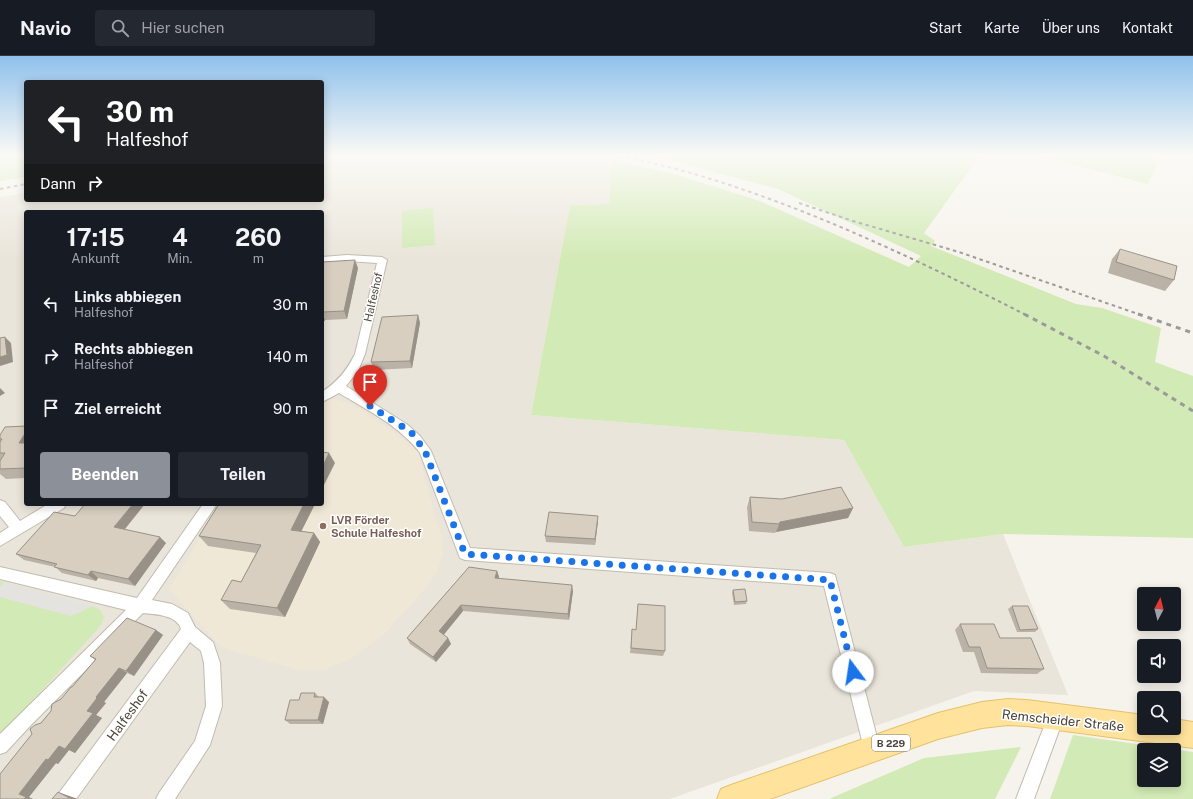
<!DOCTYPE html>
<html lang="de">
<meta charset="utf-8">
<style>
body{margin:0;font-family:"Public Sans",sans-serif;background:#242831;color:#f1f3f6;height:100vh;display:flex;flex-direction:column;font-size:15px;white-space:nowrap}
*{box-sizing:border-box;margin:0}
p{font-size:13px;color:#9ea1a6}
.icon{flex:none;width:22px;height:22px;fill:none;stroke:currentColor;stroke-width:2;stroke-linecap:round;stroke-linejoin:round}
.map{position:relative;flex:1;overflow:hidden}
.sheet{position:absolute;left:24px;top:154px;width:300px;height:296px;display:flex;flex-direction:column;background:#171b24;border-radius:4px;box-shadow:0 2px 10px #0003}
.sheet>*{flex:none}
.banner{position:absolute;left:24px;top:24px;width:300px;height:122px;border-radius:4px;box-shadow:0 2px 10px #0003;background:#202124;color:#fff;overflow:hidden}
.needle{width:26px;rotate:7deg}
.fabs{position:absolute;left:1137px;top:531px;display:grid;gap:8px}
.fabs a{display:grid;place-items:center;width:44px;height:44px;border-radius:4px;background:#171b24;box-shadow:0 2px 10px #0003;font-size:20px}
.pin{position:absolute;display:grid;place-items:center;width:34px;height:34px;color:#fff;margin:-41px -17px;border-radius:50% 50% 50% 0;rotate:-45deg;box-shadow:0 0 4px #0007}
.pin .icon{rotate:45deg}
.me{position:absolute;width:44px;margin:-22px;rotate:346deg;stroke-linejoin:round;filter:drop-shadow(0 0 3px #0008)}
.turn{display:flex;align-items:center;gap:14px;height:84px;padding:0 16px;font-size:18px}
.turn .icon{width:52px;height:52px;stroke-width:2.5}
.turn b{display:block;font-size:28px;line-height:34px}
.then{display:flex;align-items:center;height:38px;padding:0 16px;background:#0003;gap:8px;font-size:15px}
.eta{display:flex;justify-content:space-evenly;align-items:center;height:68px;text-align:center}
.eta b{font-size:24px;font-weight:700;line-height:28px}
.primary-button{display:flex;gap:8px;margin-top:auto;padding:8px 16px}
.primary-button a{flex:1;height:46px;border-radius:4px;background:#8c9099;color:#fff;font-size:16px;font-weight:700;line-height:46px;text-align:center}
.primary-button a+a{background:#242831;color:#f1f3f6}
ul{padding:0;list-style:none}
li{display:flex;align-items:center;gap:12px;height:52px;padding:0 16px}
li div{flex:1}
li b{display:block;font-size:15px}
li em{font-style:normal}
header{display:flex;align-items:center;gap:24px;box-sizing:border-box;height:56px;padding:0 20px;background:#171b24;border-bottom:1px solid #363941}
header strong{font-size:19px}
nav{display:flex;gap:22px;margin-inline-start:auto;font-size:14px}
.search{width:280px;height:36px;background:#242831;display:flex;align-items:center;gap:10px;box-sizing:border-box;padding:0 14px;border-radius:4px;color:#9ea1a6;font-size:15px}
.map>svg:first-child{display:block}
.residential{fill:#eae5da;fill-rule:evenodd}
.education{fill:#efe8d6}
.green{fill:#d2eab5;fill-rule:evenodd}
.parking{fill:#e5e3e0}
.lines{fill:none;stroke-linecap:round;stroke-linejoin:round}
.minor-casing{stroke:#c2bbae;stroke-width:2}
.primary-casing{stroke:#e6c16a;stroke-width:2}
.minor{fill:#fff;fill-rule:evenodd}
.primary{fill:#ffe39c;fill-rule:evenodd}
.rail-far1{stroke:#9a9a9a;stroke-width:2;stroke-dasharray:3.5 3.5;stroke-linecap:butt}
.rail{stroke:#9a9a9a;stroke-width:3;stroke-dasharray:5 5;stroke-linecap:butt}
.wall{fill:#bab2a6}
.shaded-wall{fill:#979187}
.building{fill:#d8cfc1;stroke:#979187}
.route{stroke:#1a73e8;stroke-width:7;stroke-dasharray:0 12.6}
.education-dot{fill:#8d6e63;stroke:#fff;stroke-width:1.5}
.labels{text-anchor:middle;stroke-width:3;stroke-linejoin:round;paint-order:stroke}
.shield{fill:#fff;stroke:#817c74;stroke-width:1}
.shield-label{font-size:10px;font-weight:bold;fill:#4b4439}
.street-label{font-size:11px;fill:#4b4439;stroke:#fff}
.education-label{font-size:11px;font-weight:bold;fill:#785e54;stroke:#fff;text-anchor:start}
.near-street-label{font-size:13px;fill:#4b4439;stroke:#fff}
</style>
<header>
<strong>Navio</strong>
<div class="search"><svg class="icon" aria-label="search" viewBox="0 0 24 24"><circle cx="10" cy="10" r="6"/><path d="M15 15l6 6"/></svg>Hier suchen</div>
<nav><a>Start</a><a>Karte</a><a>Über uns</a><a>Kontakt</a></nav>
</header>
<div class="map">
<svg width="1193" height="743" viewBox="0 0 1193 743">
<rect width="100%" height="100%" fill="#f6f3ec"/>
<!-- residential -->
<path class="residential" d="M322,99h232l57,5 -2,44 -39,1 -39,210 313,25 60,107 99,-13 65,161 -94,-4 -304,108h-670v-602l26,-4v7h296zM26,156h296v292h-296z"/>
<!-- education -->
<path class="education" d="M333,343l19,5 52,35 14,13 16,61 8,25 1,16 -6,18 -13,18 -40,44 -32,24 -26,11 -24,2 -81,-24 -52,-58 52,-85h101v-99z"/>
<!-- green -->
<path class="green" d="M0,99h26v22l-26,4z
M649,99h331l-56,78 11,8 -4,5 145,58 26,4 59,20 -6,34 38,14v162l-190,-4 -99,13 -60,-107 -313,-25 39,-210 39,-1 2,-44 60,13 89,28 149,66 12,-11 -143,-67z
M1036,99h125l-13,29z
M433,152l2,37 -33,3v-37z
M0,525l93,25 7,4 4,7 -2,6 -6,8 -96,105z
M1073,679l120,17v47h-143zM1144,694h30v30h-30z
M1021,691l-26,52h-166l95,-41z"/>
<!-- parking -->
<path class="parking" d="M4,526l89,24 -22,10 -71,-19v-10z"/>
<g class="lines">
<!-- minor casing -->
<g class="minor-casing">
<path id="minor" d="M347,199l35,2 5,3 -22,94 -7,17 -12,15 62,39 12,11 11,15 39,97 360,25 5,2 45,174 -2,6 -6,2 -6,-2 -2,-6 -40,-163 -359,-26 -5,-2 -40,-105c-20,-27 -53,-43 -81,-60l-17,9v-10c15,-10 25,-21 33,-38l22,-91 -30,-2 -25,2v-6z
M0,444l5,2 15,19 28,-17h18l-2,4 -64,38v-13l9,-6 -9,-11z
M203,448h14l-65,96 20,4 16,9 7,14 18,15 7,21 2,43 -12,39 -35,54h-19l3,-6 36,-52 11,-35 -2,-43 -3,-12 -11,-9 -114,157h-20l3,-6 122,-164c-4,-14 -26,-15 -38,-16l-111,111 -26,28 -6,2v-20l126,-124 -126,-31v-12l137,31z
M1056,653l6,2 2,6 -30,82h-18l34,-88z"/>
</g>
<!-- primary casing -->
<g class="primary-casing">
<path id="primary" d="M1008,643l19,1 117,15v13h30v-9l19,3v26l-166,-22 -19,-1 -26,3 -44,11 -168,60h-53l4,-10 10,-4 207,-72 44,-11z"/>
</g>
<!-- minor -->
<use href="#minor" class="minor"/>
<!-- primary -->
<use href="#primary" class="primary"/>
<!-- rail-far1 -->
<path class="rail-far1" d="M613,99c30,6 59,12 88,21 113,34 221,86 325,139
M0,133l26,-5
M799,147l54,18 106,31 182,63"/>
<!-- rail -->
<path class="rail" d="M1024,258l80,42 89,55
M1138,258l55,19"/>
</g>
<!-- wall -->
<path class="wall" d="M1120,193l54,31 -9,11 -57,-18 4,-14z
M322,206l36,6 -11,51 -22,1 -3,4z
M418,259l2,8 -8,45 -38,2 -3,-8z
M26,370v52l-20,1 -6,-5v-39z
M750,441l103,11 -5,10 -72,14 -1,1 -26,-2 -2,-24z
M219,448h96l-14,27 13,2 6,9 -35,75 -55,-8 -9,-9 20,-18 15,-29 -48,-7 -9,-10z
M598,460l-3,29 -49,-3 -1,-6z
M125,473l41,14 -31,43 -37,-8 -2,3 -34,-8 -7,-6 -31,-7 -8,-6z
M497,515l2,6 -1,1 75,13 -4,29 -106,-9 -20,24 5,3 3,6 -15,18 -26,-18 -3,-6z
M733,534l14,11 -1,3 -12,1 -2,-12z
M638,548l27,47 -2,5 -33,-3 2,-24 4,1z
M1012,550l26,23 -3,3h-18l-9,-23z
M960,568l40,14 44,31 -7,5 -56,-1 -7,-21h-11l-8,-22z
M156,574l7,5 -29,41 -7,-3 -23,29 2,1 -10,12 6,3 -27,35 -6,-3 -11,14 -2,-1 -27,34 -29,2 41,-76 20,-24 11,-12 23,-27 -5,-4z
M315,637l4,4 10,5 -6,22h-33l-5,-4 14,-20z"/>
<!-- shaded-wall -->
<path class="shaded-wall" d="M355,204l3,8 -11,51 -3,-8z
M322,257l3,7 -3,4z
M418,259l2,8 -8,45 -2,-7z
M5,281l6,6 2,19 -13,4v-9z
M0,332l5,5 -5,3z
M26,376v18l-7,-7z
M329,397l6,10 -13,26v-21z
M133,448h12l-24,30 -7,-7z
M304,448h11l-18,36 -6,-10z
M853,452l-5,10 -72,14 4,-10z
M598,460v6l-3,23v-6z
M314,477l6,9 -35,75 -8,-9z
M160,481l6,6 -31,43 -7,-7z
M91,515l7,7 -2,3 -8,-6z
M497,515l2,6 -3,7 -1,-6z
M572,529l1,6 -4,29 -1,-6z
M461,549l2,6 -21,26 -3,-6z
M156,574l7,5 -29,41 -8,-5z
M448,582l3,6 -15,18 -3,-5z
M119,612l8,5 -23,29 2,1 -10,12 6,3 -27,35 -6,-3 -11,14 -2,-1 -27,34 4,2h-9l-5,-5 27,-35 41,-48 9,-14z
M324,641l5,5 -6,22 -5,-4z
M58,736l20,7h-7z"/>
<!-- building -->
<path class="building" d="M1120,193l57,17 -3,14 -58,-18z
M355,204l-11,51 -22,1v-50z
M418,259l-8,46 -39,1 11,-45z
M5,281l2,18 -7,2v-19z
M26,370v6l-7,11h7v25l-26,1v-8l5,-8h-5v-11l2,-3h-2v-4l5,-8z
M322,396l7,1 -7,15z
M841,431l12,21 -73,14 -1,2 -27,-2 -2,-25 32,2z
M85,448h48l-19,23 46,10 -32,42 -37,-8 -3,4 -34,-8 3,-3 -41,-10 38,-42 21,4z
M219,448h85l-13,26 23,3 -37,75 -56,-8 11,-20 9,2 20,-37 -62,-9z
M549,456l49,4 -3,23 -50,-3z
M469,511l28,4 -2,7 77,7 -4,29 -107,-9 -22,26 9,7 -15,19 -26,-19z
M745,533l2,12 -12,1 -2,-12z
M638,548l27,2v45l-34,-3 1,-19 4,1z
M1012,550h16l10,23 -18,1z
M127,562l29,12 -30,41 -7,-3 -23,29 1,1 -10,13 6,2 -28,36 -6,-3 -11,14 -2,-1 -27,35 7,3 -2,2h-24v-25l32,-40 -2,-5 5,-4 6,-2 10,-12 1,-7 9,-5 10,-12h1l24,-28 -6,-3z
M960,568h34l6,14h31l13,31 -57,-1 -7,-21h-11z
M301,637h14l-1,4h10l-6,23h-33l5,-20h9z
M58,736l13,7h-19z"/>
<!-- sky -->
<linearGradient id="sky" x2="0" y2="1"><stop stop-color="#8fc1ec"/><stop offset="0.49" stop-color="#fbfaf6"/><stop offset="1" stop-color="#fbfaf6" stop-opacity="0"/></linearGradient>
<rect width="1193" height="203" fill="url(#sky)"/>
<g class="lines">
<!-- route -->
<path class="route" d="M370,350l41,26 14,19 40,103 365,26 23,92"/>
</g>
<!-- markers -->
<circle class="education-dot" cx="323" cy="470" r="4"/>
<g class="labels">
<!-- shield labels -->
<rect class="shield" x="872" y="679" width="38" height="16" rx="3"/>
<g class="shield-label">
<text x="891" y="691">B 229</text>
</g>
<!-- street labels -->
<g class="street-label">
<text transform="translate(373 241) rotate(-77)" y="4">Halfeshof</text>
</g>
<!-- education labels -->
<g class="education-label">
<text x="331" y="468">LVR Förder<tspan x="331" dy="13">Schule Halfeshof</tspan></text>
</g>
<!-- near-street labels -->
<g class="near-street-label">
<text transform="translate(127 659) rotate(-54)" y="5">Halfeshof</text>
<text transform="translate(1063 664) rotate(6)" y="5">Remscheider Straße</text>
</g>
</g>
</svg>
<div class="fabs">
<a><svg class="needle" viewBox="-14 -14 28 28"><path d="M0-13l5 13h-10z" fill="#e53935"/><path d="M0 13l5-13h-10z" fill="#9ea1a6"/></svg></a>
<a><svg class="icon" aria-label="sound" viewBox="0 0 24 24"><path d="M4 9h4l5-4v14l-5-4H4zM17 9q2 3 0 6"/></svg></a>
<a><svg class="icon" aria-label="search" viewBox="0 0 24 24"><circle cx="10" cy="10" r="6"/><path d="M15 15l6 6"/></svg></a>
<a><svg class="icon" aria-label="layers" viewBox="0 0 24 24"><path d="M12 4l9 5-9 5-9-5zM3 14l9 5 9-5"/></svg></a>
</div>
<div class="pin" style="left:370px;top:350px;background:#d93025"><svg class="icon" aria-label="arrive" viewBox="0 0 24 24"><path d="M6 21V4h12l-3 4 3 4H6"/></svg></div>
<svg class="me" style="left:853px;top:616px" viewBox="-20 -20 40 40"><circle r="19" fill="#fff"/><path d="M0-13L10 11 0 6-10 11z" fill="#1a73e8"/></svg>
<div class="banner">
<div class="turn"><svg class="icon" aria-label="left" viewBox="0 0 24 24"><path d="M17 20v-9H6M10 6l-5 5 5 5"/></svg><div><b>30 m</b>Halfeshof</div></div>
<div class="then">Dann<svg class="icon" aria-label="right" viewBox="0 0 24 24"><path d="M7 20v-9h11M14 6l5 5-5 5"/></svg></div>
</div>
<section class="sheet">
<div class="eta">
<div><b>17:15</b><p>Ankunft</p></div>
<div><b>4</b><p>Min.</p></div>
<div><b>260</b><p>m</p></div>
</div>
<ul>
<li><svg class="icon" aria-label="left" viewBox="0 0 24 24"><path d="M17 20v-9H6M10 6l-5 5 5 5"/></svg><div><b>Links abbiegen</b><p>Halfeshof</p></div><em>30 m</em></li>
<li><svg class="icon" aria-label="right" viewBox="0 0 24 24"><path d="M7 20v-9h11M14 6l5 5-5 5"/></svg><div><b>Rechts abbiegen</b><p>Halfeshof</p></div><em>140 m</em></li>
<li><svg class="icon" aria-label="arrive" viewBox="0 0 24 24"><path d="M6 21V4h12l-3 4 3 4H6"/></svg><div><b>Ziel erreicht</b></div><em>90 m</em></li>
</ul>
<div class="primary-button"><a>Beenden</a><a>Teilen</a></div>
</section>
</div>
